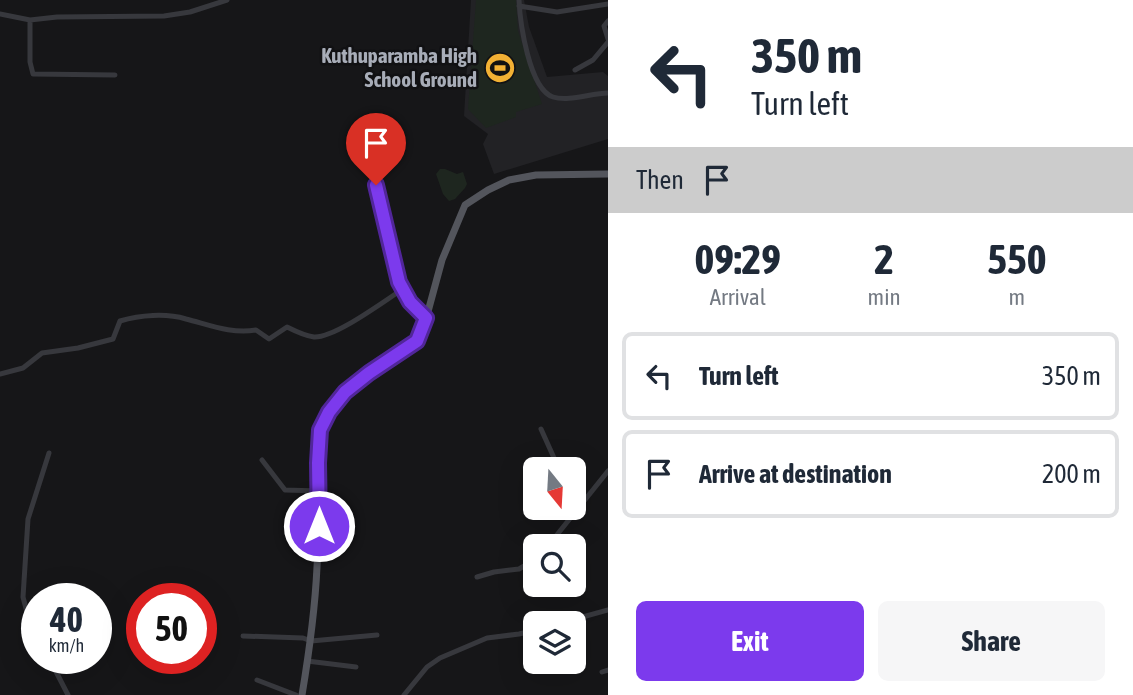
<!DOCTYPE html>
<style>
body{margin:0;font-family:"Asap Condensed",sans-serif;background:#f6f6f7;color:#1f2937;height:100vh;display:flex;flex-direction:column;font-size:26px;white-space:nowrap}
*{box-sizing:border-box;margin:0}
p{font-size:23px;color:#747a83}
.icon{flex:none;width:38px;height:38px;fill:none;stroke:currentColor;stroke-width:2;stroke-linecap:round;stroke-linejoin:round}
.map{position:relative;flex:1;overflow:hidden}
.side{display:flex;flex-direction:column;background:#fff;width:525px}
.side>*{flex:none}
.banner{background:#fff;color:#1f2937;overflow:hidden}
.needle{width:46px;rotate:162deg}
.fabs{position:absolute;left:523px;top:457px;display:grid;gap:14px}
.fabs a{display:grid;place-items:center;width:63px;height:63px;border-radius:10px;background:#fff;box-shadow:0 7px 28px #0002;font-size:35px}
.speed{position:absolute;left:21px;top:583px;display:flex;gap:14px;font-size:35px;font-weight:700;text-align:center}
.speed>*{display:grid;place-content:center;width:91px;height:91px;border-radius:50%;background:#fff;box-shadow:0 7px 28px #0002;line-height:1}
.speed small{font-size:18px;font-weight:400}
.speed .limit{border:10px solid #d22;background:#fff;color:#111}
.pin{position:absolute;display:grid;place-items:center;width:60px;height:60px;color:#fff;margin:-72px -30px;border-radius:50% 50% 50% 0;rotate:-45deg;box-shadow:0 0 7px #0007}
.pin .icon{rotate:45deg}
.me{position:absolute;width:77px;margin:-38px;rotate:0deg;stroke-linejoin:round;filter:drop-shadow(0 0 5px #0008)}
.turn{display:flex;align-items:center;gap:24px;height:147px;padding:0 28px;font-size:32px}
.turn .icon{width:91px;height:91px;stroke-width:2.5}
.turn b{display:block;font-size:49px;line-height:60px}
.then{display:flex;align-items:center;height:66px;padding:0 28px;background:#0003;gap:14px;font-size:26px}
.eta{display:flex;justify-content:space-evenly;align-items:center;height:119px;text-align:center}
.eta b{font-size:42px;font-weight:700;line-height:49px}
.button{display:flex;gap:14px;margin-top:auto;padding:14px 28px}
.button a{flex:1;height:80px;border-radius:10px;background:#7c3aed;color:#fff;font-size:28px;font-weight:700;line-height:80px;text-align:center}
.button a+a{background:#f6f6f7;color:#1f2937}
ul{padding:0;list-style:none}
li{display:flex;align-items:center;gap:21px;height:88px;margin:0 14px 10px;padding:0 14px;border:4px solid #e0e1e3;border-radius:10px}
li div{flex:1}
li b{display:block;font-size:26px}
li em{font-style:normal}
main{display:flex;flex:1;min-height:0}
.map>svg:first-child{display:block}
.built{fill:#222225}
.green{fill:#1e261f}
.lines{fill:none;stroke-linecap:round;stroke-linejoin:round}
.minor{stroke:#37383d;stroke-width:5}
.major{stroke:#53555c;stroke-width:7}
.route-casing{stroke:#51269a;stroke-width:18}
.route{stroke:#7c3aed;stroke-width:12}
.labels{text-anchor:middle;stroke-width:5;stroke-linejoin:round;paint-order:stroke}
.poi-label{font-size:21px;font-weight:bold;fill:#a8adb8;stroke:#111113;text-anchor:end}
</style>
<main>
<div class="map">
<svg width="608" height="695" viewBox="0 0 608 695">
<rect width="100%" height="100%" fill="#161618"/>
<!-- built -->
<path class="built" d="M471,0h53l5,27 18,50 56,-5 5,4v63l-114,35 -11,-30 5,-10 -24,-18z"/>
<!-- green -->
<path class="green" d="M476,0h40l2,31 24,73 -26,8v5l-30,11 -18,-19z
M440,169h5l12,5 6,-2 4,12 -2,4 -10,11 -6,2 -6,-7 -7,-20z"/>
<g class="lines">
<!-- minor -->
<path class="minor" d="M519,0c1,22 10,89 34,97 16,5 38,-4 55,-4
M519,6l38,6 51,-8
M0,14l30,6 27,-3 107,-1 26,-4 37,-12
M30,20v42l3,12 82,1
M608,21l-4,5 4,13
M575,70l18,-10 15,-18
M376,185l23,97 11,20 16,16
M0,374l23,-6 19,-15 36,-5 35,-9 7,-18c20,-6 46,-8 66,-2 24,6 45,15 70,11l13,9 18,-12c8,4 18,9 27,10 21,1 70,-36 89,-48
M541,429l18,40
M262,460l23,30 34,1
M574,493l9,8
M548,546l60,-75
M477,577l17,-5 25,-3 17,-10
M561,623l47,-13
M37,635l-8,-15 -6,-23 5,-78 21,-66
M243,636l60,2 8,3 66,-6
M49,658l19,37
M307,661l49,6
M602,672l6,-2
M257,680l39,15
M404,695l23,-28 13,-9 47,-20 32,-4 17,-4"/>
<!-- major -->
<path class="major" d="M302,695c7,-42 13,-85 15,-128 1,-21 3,-42 2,-64 0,-30 -6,-62 9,-89 10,-17 25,-30 41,-41 19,-14 43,-21 54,-43l19,-70 23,-55 23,-15 21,-10 27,-5 72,-1"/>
</g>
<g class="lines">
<!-- route casing -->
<g class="route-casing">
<path id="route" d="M319,526l-1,-63 2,-33 9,-18 16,-20 24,-19 48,-32 9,-23 -16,-16 -11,-20 -23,-97"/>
</g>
<!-- route -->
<use href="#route" class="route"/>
</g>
<!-- icons -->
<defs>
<g id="stadium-disc" transform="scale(1.575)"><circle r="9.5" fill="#f2b134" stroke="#111113"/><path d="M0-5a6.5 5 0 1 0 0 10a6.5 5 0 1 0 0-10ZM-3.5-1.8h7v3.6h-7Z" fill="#111"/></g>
</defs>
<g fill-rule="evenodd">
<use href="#stadium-disc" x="500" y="68"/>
</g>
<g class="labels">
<!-- poi labels -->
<g class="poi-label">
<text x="477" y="63">Kuthuparamba High<tspan x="477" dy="24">School Ground</tspan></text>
</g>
</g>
</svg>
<div class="fabs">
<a><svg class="needle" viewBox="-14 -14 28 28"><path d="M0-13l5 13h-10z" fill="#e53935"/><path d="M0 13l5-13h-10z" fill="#747a83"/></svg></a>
<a><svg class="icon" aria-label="search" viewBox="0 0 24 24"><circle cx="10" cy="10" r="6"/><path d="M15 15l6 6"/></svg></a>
<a><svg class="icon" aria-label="layers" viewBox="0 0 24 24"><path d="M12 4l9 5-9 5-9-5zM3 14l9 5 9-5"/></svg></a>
</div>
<div class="speed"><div>40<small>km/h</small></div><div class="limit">50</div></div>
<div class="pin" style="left:376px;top:185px;background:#d93025"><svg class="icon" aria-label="arrive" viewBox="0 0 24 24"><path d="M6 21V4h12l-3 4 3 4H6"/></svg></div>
<svg class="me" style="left:319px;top:526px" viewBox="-20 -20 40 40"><circle r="17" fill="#7c3aed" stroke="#fff" stroke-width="3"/><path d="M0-11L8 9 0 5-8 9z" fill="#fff"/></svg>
</div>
<section class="side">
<div class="banner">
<div class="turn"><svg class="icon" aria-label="left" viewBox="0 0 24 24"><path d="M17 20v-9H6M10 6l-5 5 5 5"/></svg><div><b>350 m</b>Turn left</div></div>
<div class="then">Then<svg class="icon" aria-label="arrive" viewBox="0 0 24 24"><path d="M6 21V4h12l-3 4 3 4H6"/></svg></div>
</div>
<div class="eta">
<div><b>09:29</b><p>Arrival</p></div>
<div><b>2</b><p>min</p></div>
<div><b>550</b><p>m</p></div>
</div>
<ul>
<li><svg class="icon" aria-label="left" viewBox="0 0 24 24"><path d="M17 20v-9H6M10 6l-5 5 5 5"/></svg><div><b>Turn left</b></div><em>350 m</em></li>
<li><svg class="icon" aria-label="arrive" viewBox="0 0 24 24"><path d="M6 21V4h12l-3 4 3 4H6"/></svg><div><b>Arrive at destination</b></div><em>200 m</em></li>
</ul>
<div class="button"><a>Exit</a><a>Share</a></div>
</section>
</main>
